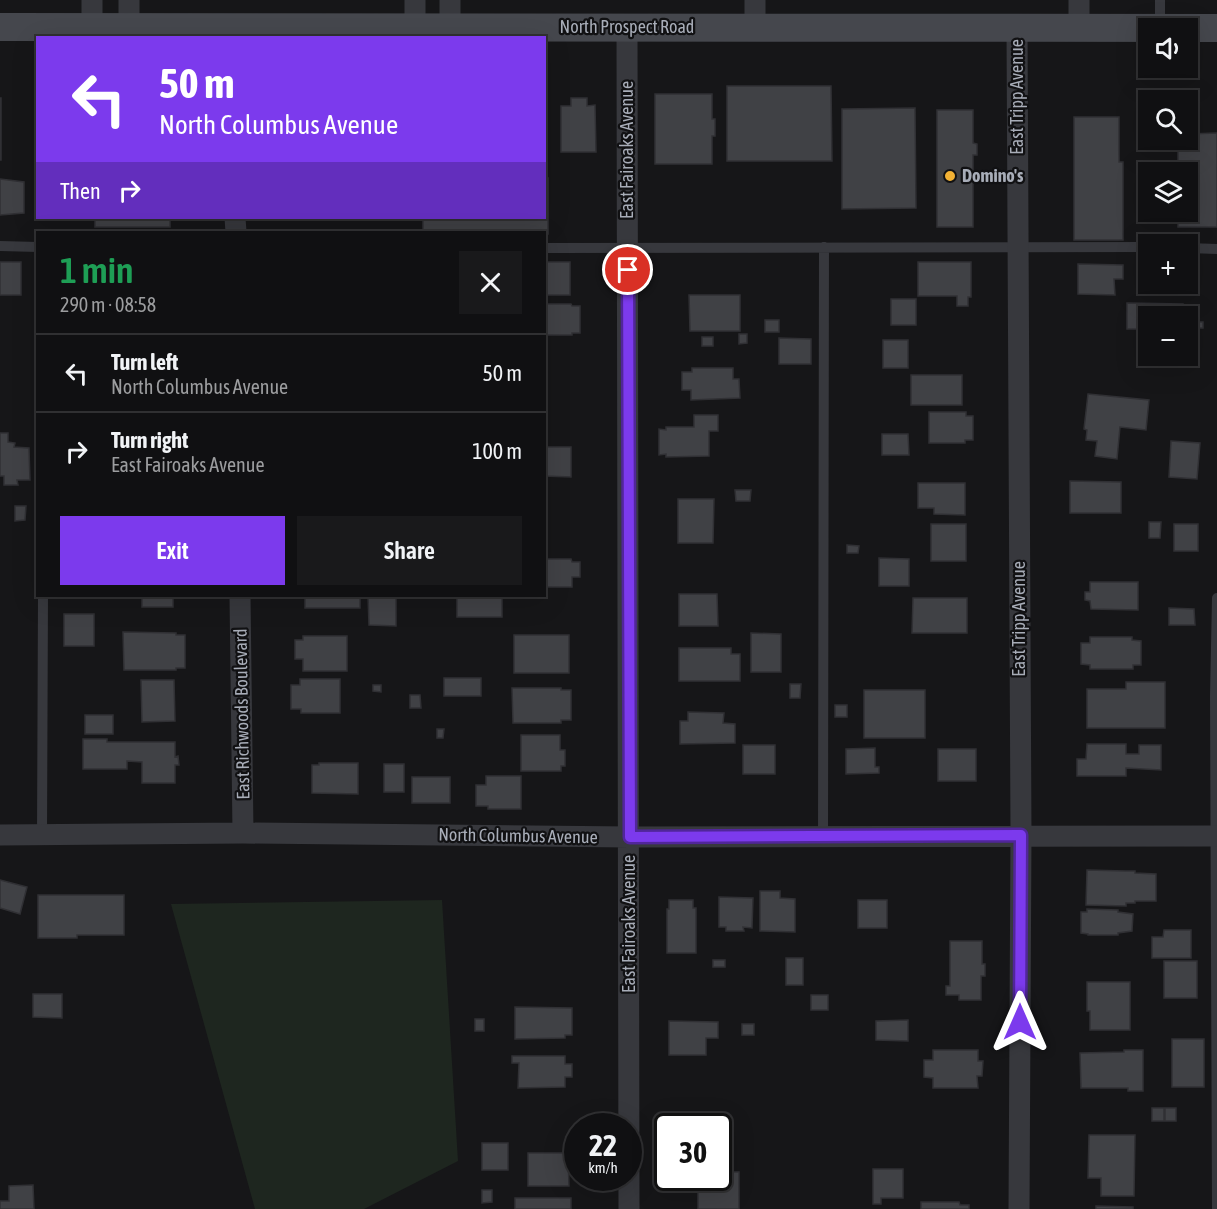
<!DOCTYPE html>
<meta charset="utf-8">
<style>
body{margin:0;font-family:"Asap Condensed",sans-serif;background:#19191b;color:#f1f3f6;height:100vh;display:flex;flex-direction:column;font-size:22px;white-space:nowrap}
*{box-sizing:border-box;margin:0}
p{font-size:20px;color:#9c9d9f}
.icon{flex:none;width:33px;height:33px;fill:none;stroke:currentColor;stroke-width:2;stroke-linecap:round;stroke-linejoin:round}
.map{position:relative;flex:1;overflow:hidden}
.details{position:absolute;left:36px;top:231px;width:510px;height:366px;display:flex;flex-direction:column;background:#101012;border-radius:0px;box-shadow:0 6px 24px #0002,0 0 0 2px #303032}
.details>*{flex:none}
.banner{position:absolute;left:36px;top:36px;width:510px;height:183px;border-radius:0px;box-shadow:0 6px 24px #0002,0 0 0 2px #303032;background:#7c3aed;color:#fff;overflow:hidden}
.controls{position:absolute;left:1138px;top:18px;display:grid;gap:12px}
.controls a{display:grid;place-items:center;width:60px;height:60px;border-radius:0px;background:#101012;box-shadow:0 6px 24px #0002,0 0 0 2px #303032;font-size:30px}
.speed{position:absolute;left:564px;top:1113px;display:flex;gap:12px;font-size:30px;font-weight:700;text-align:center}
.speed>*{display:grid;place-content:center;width:78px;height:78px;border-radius:50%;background:#101012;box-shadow:0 6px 24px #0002,0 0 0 2px #303032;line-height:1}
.speed small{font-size:15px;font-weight:400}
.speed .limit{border:3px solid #111;border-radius:9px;background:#fff;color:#111}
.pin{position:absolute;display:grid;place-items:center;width:51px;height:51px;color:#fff;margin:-26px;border:3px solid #fff;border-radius:50%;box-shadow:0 2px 6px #0007}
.me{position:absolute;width:66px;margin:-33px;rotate:0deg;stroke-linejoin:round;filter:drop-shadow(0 0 4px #0008)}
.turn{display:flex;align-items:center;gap:21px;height:126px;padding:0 24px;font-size:27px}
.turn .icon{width:78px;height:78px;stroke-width:2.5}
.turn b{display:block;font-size:42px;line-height:51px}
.then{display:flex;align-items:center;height:57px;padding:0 24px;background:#0003;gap:12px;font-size:22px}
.round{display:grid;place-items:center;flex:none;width:63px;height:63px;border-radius:0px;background:#19191b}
.summary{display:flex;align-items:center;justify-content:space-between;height:102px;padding:0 24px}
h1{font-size:36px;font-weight:600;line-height:45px;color:#1e9e55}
.action{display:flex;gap:12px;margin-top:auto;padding:12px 24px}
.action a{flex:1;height:69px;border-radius:0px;background:#7c3aed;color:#fff;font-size:24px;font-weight:600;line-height:69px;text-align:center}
.action a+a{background:#19191b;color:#f1f3f6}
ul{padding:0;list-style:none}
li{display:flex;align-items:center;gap:18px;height:78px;padding:0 24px;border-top:2px solid #303032}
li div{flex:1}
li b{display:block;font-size:22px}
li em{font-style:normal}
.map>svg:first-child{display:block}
.green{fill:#1e261f}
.building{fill:#404145;stroke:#303034;stroke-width:1.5}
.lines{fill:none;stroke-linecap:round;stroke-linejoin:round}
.service{stroke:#37383d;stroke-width:10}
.minor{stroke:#37383d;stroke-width:21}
.secondary{stroke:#45474d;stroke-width:28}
.route-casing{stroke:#51269a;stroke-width:15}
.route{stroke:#7c3aed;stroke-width:10}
.poi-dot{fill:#f2b134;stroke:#111113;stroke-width:2}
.labels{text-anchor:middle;stroke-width:4.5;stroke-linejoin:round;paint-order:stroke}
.street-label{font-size:18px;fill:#a8adb8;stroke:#111113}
.poi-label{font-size:18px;font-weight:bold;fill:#a8adb8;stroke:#111113;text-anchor:start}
</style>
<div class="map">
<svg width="1217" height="1209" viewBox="0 0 1217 1209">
<rect width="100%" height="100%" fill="#161618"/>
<!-- green -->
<path class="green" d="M442,900l16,261 -94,48h-109l-84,-305z"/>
<!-- building -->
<path class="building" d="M727,86h104l1,75h-105z
M655,94h57v25h3v17h-3v28h-57z
M0,98h1v62h-1z
M571,98h16v8l8,-1 1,47h-35v-46h10z
M915,108l1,100 -74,1v-100z
M937,110h36v33l4,1v11h-4v72h-36z
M1074,117h45v45h4v78h-49z
M1217,133v94h-39v-15h10v-40h-10v-32h10v-6z
M544,178h4v56l-125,-2v-14h121z
M0,179l24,3v31l-24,2z
M95,218h75v9h-75z
M0,262h21v33h-21z
M544,262h26v33h-26z
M918,262h53v35h-3v9h-11v-10h-39z
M1078,264l45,1v14h-9l1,16 -37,-1z
M689,295h51v36h-50z
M891,299h25v26h-25z
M1127,303l56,1v12h-34v13h-22z
M544,304h27l1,2h8v27h-8v2h-28z
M765,320h14v12h-14z
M1190,322h13v6h-13z
M739,334h8v9l-8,1z
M702,337h11v9h-11z
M779,338l32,1v25h-32z
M883,340h25v28h-25z
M692,368h41v11h6l1,19 -49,2v-10h-9v-18h10z
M911,375h51v30h-51z
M1088,394l61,6 -3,30 -26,-3 -3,32 -22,-3 2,-15 -11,-1 1,-10 -3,-1z
M929,412h37v4h7v24h-8v3h-36z
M694,415h24v16h-9v25l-43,1v-3l-7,1v-26l7,1v-3h28z
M0,433h8v9l7,1 -1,4 15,1 1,32h-13l1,5h-14v-9h-4z
M882,434h26l1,21h-27z
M1171,441l29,2 -3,36 -28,-2z
M544,447h27v30l-27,-1z
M1070,481l51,1v31h-51z
M918,483h47v32l-31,-1v-6h-16z
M735,490h16l-1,11h-14z
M678,499h36l-1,44h-35z
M15,506h11l-1,14 -10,1z
M1149,522h12l-1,16h-11z
M931,524h35v37h-35z
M1174,524h24v27h-24z
M847,545l12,1 -1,7h-11z
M879,558l30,1v27h-30z
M544,559h27l1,3h8v15h-8v10h-28z
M1090,582h48v28l-47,-1 -1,-8 -5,-1v-8h5z
M679,594h38l1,32h-39z
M142,596h31v11h-31z
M305,596h55v12h-55z
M368,596h28v30l-27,-1z
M457,596h45v21h-45z
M913,598h54v35h-55z
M1169,608l25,1 1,16h-26z
M64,614h30v32h-30z
M123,632l53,1v2h9v33h-9v2h-52z
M751,633l30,1v38h-30z
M514,635h55v38h-55z
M303,636h44v35h-44v-12h-8v-19h8z
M1090,637h42v3l9,1v24h-8v4h-43v-4l-9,-1v-21h9z
M679,648h52v6h9v27h-61z
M444,678h37v18h-37z
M300,679h40v34h-39v-4h-10v-24h9z
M141,680h33l1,41 -33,1z
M1126,682h39v46h-78v-39h39z
M790,684h11l-1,14h-10z
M373,685h8v7l-8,-1z
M512,688h49v2h10v30h-10v3h-48z
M864,690h61v48h-61z
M410,695h10l1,13h-11z
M835,705h12v12h-12z
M688,712l36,1 -1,10 12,1v19l-55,1v-23h8z
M85,715h28v19h-28z
M437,729h7l-1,9h-6z
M521,735h39v15h5v16h-4v5h-40z
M83,739h24v3h68v15l3,-1 1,9h-4v18h-33v-21l-15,-1v8h-44z
M1087,744h39v10h13v-9h22v25l-35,-2v8h-49v-17h9z
M743,745h32v29h-32z
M875,748v19h4v6l-33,1v-25z
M938,749h38v32h-38z
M319,763h39v31l-46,-1v-28h7z
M384,764h20v28h-20z
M486,776h35v33h-33v-3h-12v-21h10z
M412,777h38v26h-38z
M1087,870l39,1h9v2l21,1v27h-21v2h-9v3l-40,-1z
M0,880l27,7 -7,27 -20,-6z
M760,891h20v7l15,1v33l-35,-1z
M38,895h86v40h-47v3h-39z
M719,897l34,1 -1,30 -9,-1 1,4h-18v-4h-7z
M669,900h24v8h3v45h-29v-44h2z
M858,900h29v28h-29z
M1087,909l31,1v2l15,2 -1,17 -14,2v2h-30v-1l-7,-1v-21h6z
M1164,930h27v28h-39v-21h11z
M950,941h32v23h3v12h-4v24h-22v-5h-13v-9h4z
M786,958h17v27h-17z
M713,960h12v7h-12z
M1164,961h33v37h-33z
M1087,982h43v48h-40v-19h-3z
M33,994h29v24l-29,-1z
M811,995h17v15h-17z
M515,1007l57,1v27h-7v3l-50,1z
M475,1019h9v12h-9z
M908,1020v21l-32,-1v-19z
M669,1021l49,1v16h-12v17h-37z
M742,1024h12v11h-12z
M1172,1039h32v48h-32z
M933,1050h45v11h5l-1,15h-5l1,12h-45v-10l-9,-1v-17h9z
M1124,1050h19v41h-15v-3h-47l-1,-35 44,-1z
M512,1056h53v8h7v13h-7v10l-47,1 1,-25h-7z
M1152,1108h12v13h-12z
M1165,1108h11v13h-11z
M1089,1135h46l-1,61h-33v-18h-13z
M482,1143h26v27h-26z
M528,1153h40l1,33h-41z
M873,1169h30v29h-22v6h-8z
M718,1172h21v37h-41v-31h20z
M33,1185l1,24h-34v-8h9v-15z
M482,1190h10v12l-10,1z
M515,1198h56v11h-56z
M921,1202h38l1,3h9v4h-48z
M1096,1206l37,1v2h-37z"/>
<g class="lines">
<!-- service -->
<path class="service" d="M1160,27v-27
M0,246l38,1
M544,248l605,-1
M1188,248l29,1
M42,835l1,-239
M823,836l1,-589
M1217,1209l-2,-513 2,-98"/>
<!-- minor -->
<path class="minor" d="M129,0v27
M450,0v28
M1079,0v29
M92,27v-27
M627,27l2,1182
M755,27v-27
M415,28v-28
M1017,29l4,806 -2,374
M235,218l1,14
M240,596l3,237
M0,835l243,-2 387,4 587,-1"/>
<!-- secondary -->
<path class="secondary" d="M0,27l1217,1"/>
</g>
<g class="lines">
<!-- route casing -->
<g class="route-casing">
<path id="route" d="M628,270l2,567 391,-2 -1,187"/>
</g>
<!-- route -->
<use href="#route" class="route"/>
</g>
<!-- markers -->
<circle class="poi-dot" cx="950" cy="176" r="6"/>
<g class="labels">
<!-- street labels -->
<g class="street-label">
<text x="627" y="33">North Prospect Road</text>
<text transform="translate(1017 97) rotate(-90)" y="6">East Tripp Avenue</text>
<text transform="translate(627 150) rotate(-90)" y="6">East Fairoaks Avenue</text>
<text transform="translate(1019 619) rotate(-90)" y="6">East Tripp Avenue</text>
<text transform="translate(242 714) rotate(-91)" y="6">East Richwoods Boulevard</text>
<text transform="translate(518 836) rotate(1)" y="6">North Columbus Avenue</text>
<text transform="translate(629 924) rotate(-90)" y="6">East Fairoaks Avenue</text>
</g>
<!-- poi labels -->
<g class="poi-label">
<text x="962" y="182">Domino's</text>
</g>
</g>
</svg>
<div class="controls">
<a><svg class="icon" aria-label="sound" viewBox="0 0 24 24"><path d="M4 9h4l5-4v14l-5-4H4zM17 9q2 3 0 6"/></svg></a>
<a><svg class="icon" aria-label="search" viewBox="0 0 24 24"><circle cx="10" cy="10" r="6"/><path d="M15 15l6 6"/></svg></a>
<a><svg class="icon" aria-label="layers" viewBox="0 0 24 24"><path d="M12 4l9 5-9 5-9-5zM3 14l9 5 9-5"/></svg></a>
<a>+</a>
<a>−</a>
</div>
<div class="speed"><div>22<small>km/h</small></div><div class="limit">30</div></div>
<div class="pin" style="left:628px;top:270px;background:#d93025"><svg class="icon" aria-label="arrive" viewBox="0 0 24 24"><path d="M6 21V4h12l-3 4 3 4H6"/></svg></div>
<svg class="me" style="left:1020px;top:1022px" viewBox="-20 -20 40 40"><path d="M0-17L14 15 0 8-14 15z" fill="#7c3aed" stroke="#fff" stroke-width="4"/></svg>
<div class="banner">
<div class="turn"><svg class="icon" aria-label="left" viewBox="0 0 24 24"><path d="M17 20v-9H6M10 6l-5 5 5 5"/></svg><div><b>50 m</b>North Columbus Avenue</div></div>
<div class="then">Then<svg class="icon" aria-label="right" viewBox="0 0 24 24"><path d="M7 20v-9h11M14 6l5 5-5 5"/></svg></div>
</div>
<section class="details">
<div class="summary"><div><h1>1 min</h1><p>290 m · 08:58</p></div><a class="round"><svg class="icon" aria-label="close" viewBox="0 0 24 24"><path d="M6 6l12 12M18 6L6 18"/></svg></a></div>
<ul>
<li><svg class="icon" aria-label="left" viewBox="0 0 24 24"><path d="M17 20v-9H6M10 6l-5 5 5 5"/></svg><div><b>Turn left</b><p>North Columbus Avenue</p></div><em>50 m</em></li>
<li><svg class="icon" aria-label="right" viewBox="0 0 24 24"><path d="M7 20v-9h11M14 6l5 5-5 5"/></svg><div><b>Turn right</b><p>East Fairoaks Avenue</p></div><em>100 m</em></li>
</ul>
<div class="action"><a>Exit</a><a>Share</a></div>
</section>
</div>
